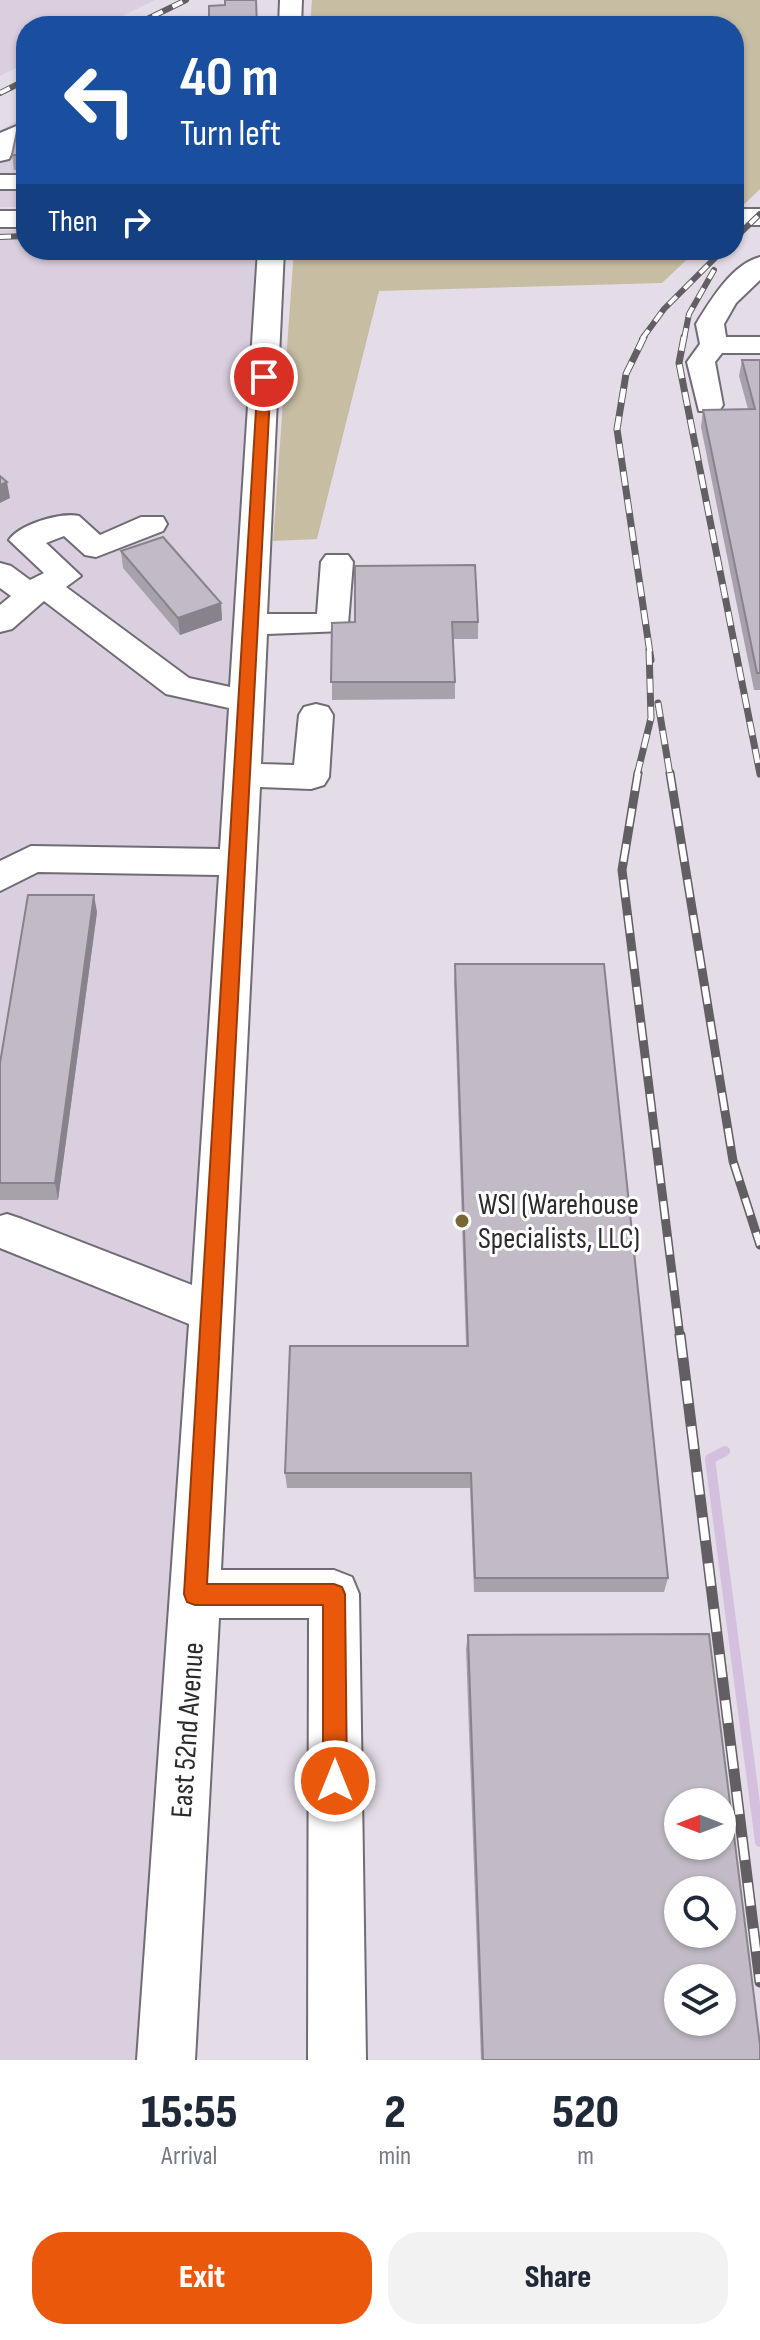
<!DOCTYPE html>
<style>
body{margin:0;font-family:"Sofia Sans Condensed",sans-serif;background:#f2f2f3;color:#1f2937;height:100vh;display:flex;flex-direction:column;font-size:30px;white-space:nowrap}
*{box-sizing:border-box;margin:0}
p{font-size:26px;color:#747a83}
.icon{flex:none;width:44px;height:44px;fill:none;stroke:currentColor;stroke-width:2;stroke-linecap:round;stroke-linejoin:round}
.map{position:relative;height:2060px;overflow:hidden}
.drawer{display:flex;flex-direction:column;background:#fff;flex:1}
.drawer>*{flex:none}
.guide{position:absolute;left:16px;top:16px;width:728px;height:244px;border-radius:32px;box-shadow:0 2px 6px #0004;background:#1a4fa0;color:#fff;overflow:hidden}
.needle{width:52px;rotate:270deg}
.tools{position:absolute;left:664px;top:1788px;display:grid;gap:16px}
.tools a{display:grid;place-items:center;width:72px;height:72px;border-radius:50%;background:#fff;box-shadow:0 2px 6px #0004;font-size:40px}
.pin{position:absolute;display:grid;place-items:center;width:68px;height:68px;color:#fff;margin:-34px;border:4px solid #fff;border-radius:50%;box-shadow:0 2px 8px #0007}
.me{position:absolute;width:88px;margin:-44px;rotate:0deg;stroke-linejoin:round;filter:drop-shadow(0 0 6px #0008)}
.turn{display:flex;align-items:center;gap:28px;height:168px;padding:0 32px;font-size:36px}
.turn .icon{width:104px;height:104px;stroke-width:2.5}
.turn b{display:block;font-size:56px;line-height:68px}
.then{display:flex;align-items:center;height:76px;padding:0 32px;background:#0003;gap:16px;font-size:30px}
.eta{display:flex;justify-content:space-evenly;align-items:center;height:136px;text-align:center}
.eta b{font-size:48px;font-weight:800;line-height:56px}
.button{display:flex;gap:16px;margin-top:auto;padding:16px 32px}
.button a{flex:1;height:92px;border-radius:32px;background:#ea580c;color:#fff;font-size:32px;font-weight:800;line-height:92px;text-align:center}
.button a+a{background:#f2f2f3;color:#1f2937}
.map>svg:first-child{display:block}
.built{fill:#d9cfdf}
.green{fill:#c6bda3}
.lines{fill:none;stroke-linecap:round;stroke-linejoin:round}
.stream{stroke:#d5bfdf;stroke-width:10}
.minor-casing{stroke:#716b74;stroke-width:4}
.minor{fill:#fff;fill-rule:evenodd}
.rail-far3-casing{stroke:#625e64;stroke-width:6}
.rail-far2-casing{stroke:#625e64;stroke-width:7}
.rail-far1-casing{stroke:#625e64;stroke-width:9}
.rail-casing{stroke:#625e64;stroke-width:11}
.rail-far3{stroke:#fff;stroke-width:4;stroke-dasharray:11;stroke-linecap:butt}
.rail-far2{stroke:#fff;stroke-width:5;stroke-dasharray:14;stroke-linecap:butt}
.rail-far1{stroke:#fff;stroke-width:6;stroke-dasharray:18;stroke-linecap:butt}
.rail{stroke:#fff;stroke-width:8;stroke-dasharray:23;stroke-linecap:butt}
.wall{fill:#a7a1aa}
.shaded-wall{fill:#88838b}
.building{fill:#c2bbc6;stroke:#88838b;stroke-width:2;fill-rule:evenodd}
.route{fill:#ea580c;stroke:#983908;stroke-width:2}
.poi-dot{fill:#786735;stroke:#fff;stroke-width:3}
.labels{text-anchor:middle;stroke-width:6;stroke-linejoin:round;paint-order:stroke}
.poi-label{font-size:30px;fill:#2d2a2e;stroke:#fff;text-anchor:start}
.street-label{font-size:30px;fill:#2d2a2e;stroke:#fff}
</style>
<div class="map">
<svg width="760" height="2060" viewBox="0 0 760 2060">
<rect width="100%" height="100%" fill="#e4dde8"/>
<!-- built -->
<path class="built" d="M0,0h155l-53,26h-76v37l-26,13z
M26,116v91h-26v-77z
M0,230h26v20h201l33,9 -121,1801h-139z"/>
<!-- green -->
<path class="green" d="M312,0h448v189l-26,25v-188h-424z
M294,250h403l-35,33 -283,8 -62,248 -44,2z"/>
<g class="lines">
<!-- stream -->
<path class="stream" d="M725,1451l-15,8 50,383"/>
<!-- minor casing -->
<g class="minor-casing">
<path id="minor" d="M280,0h22l-1,26h-22z
M26,122v16l-10,6 -7,15 -9,2v-28z
M0,175h26v14h-26z
M734,209h26v16h-26z
M0,211h26v16h-26z
M258,250h26l-17,364h50l4,-52 5,-7h22l5,7 -5,62 -4,7 -77,3 -6,130 33,1 5,-50 5,-8 12,-3 12,3 5,8 -4,62 -5,8 -13,4 -51,-2 -39,783h113l18,7 7,17 7,466h-58l1,-442h-90l-24,442h-58l52,-736 -189,-76v-32l7,-2 15,5 170,66 27,-410 -181,-3 -38,19v-30l31,-15 189,3 9,-141 -63,-14 -122,-93 -32,28 -12,3v-27l11,-9 -11,-8v-25l11,3 19,14 14,-7 -35,-33c11,-16 52,-28 70,-24l21,19 41,-18h22l4,7 -4,7 -67,26 -11,-2 -21,-19 -18,7 35,33 -15,11 123,91 41,9z
M760,257v23l-24,23 -12,21 2,13h34v16h-38l-7,9 8,43 -4,6h-20l-12,-49 13,-18 -4,-20c14,-23 36,-60 64,-67z"/>
</g>
<!-- minor -->
<use href="#minor" class="minor"/>
<!-- rail-far3 casing -->
<g class="rail-far3-casing">
<path id="rail-far3" d="M133,26l53,-26
M0,93l26,-13
M0,237l26,-1
M734,239l26,-25
M642,339l22,-30 59,-59
M684,339l5,-25 25,-44"/>
</g>
<!-- rail-far2 casing -->
<g class="rail-far2-casing">
<path id="rail-far2" d="M644,337l-18,37 -9,55 34,231
M684,337l-5,26 81,411
M658,703l12,72
M637,775l14,-57 -2,-69"/>
</g>
<!-- rail-far1 casing -->
<g class="rail-far1-casing">
<path id="rail-far1" d="M638,773l-16,97 58,467
M670,773l63,388 27,84"/>
</g>
<!-- rail casing -->
<g class="rail-casing">
<path id="rail" d="M680,1335l80,647"/>
</g>
<!-- rail-far3 -->
<use href="#rail-far3" class="rail-far3"/>
<!-- rail-far2 -->
<use href="#rail-far2" class="rail-far2"/>
<!-- rail-far1 -->
<use href="#rail-far1" class="rail-far1"/>
<!-- rail -->
<use href="#rail" class="rail"/>
</g>
<!-- wall -->
<path class="wall" d="M26,126v44h-12l-2,-15z
M760,357v333h-6l-53,-263 2,-17 45,-1 -9,-33 3,-16h18z
M121,551l100,52 1,17 -42,15 -57,-67z
M478,622v17h-25l2,43v17l-123,1v-77z
M97,912l-39,288h-58v-137z
M455,964l213,614 -4,14h-190l-4,-104h-183l-2,-15 181,-127 -12,-365z
M468,1635l292,425h-279l-15,-411z"/>
<!-- shaded-wall -->
<path class="shaded-wall" d="M7,482l3,16 -10,5v-18z
M221,603l1,17 -42,15 -2,-17z
M94,895l3,17 -39,288 -3,-17z"/>
<!-- building -->
<path class="building" d="M225,0h31l1,26h-66v-7l18,-1v-12l16,-1z
M18,126h8v29h-14z
M742,360h18v313h-3l-54,-263 52,-1z
M0,476l7,6 -7,3z
M163,537l58,66 -43,15 -57,-67z
M475,565l3,57h-26l3,60h-124l1,-59 23,-1v-56z
M28,895h66l-39,288h-55v-120z
M455,964h149l64,614h-193l-4,-105h-186l5,-127h178z
M709,1634l51,411v15h-277l-15,-425zM678,1802h44v44h-44zM678,1890h44v44h-44zM678,1978h44v44h-44z"/>
<!-- route -->
<path class="route" d="M264,374l7,3 -64,1207h127l8,3 3,7 2,187 -3,8 -9,4 -8,-4 -4,-8v-176h-128l-8,-3 -3,-8 74,-1217z"/>
<!-- markers -->
<circle class="poi-dot" cx="462" cy="1221" r="8"/>
<g class="labels">
<!-- poi labels -->
<g class="poi-label">
<text x="478" y="1214">WSI (Warehouse<tspan x="478" dy="34">Specialists, LLC)</tspan></text>
</g>
<!-- street labels -->
<g class="street-label">
<text transform="translate(187 1730) rotate(-86)" y="10">East 52nd Avenue</text>
</g>
</g>
</svg>
<div class="tools">
<a><svg class="needle" viewBox="-14 -14 28 28"><path d="M0-13l5 13h-10z" fill="#e53935"/><path d="M0 13l5-13h-10z" fill="#747a83"/></svg></a>
<a><svg class="icon" aria-label="search" viewBox="0 0 24 24"><circle cx="10" cy="10" r="6"/><path d="M15 15l6 6"/></svg></a>
<a><svg class="icon" aria-label="layers" viewBox="0 0 24 24"><path d="M12 4l9 5-9 5-9-5zM3 14l9 5 9-5"/></svg></a>
</div>
<div class="pin" style="left:264px;top:377px;background:#d93025"><svg class="icon" aria-label="arrive" viewBox="0 0 24 24"><path d="M6 21V4h12l-3 4 3 4H6"/></svg></div>
<svg class="me" style="left:335px;top:1781px" viewBox="-20 -20 40 40"><circle r="17" fill="#ea580c" stroke="#fff" stroke-width="3"/><path d="M0-11L8 9 0 5-8 9z" fill="#fff"/></svg>
<div class="guide">
<div class="turn"><svg class="icon" aria-label="left" viewBox="0 0 24 24"><path d="M17 20v-9H6M10 6l-5 5 5 5"/></svg><div><b>40 m</b>Turn left</div></div>
<div class="then">Then<svg class="icon" aria-label="right" viewBox="0 0 24 24"><path d="M7 20v-9h11M14 6l5 5-5 5"/></svg></div>
</div>
</div>
<section class="drawer">
<div class="eta">
<div><b>15:55</b><p>Arrival</p></div>
<div><b>2</b><p>min</p></div>
<div><b>520</b><p>m</p></div>
</div>
<div class="button"><a>Exit</a><a>Share</a></div>
</section>
